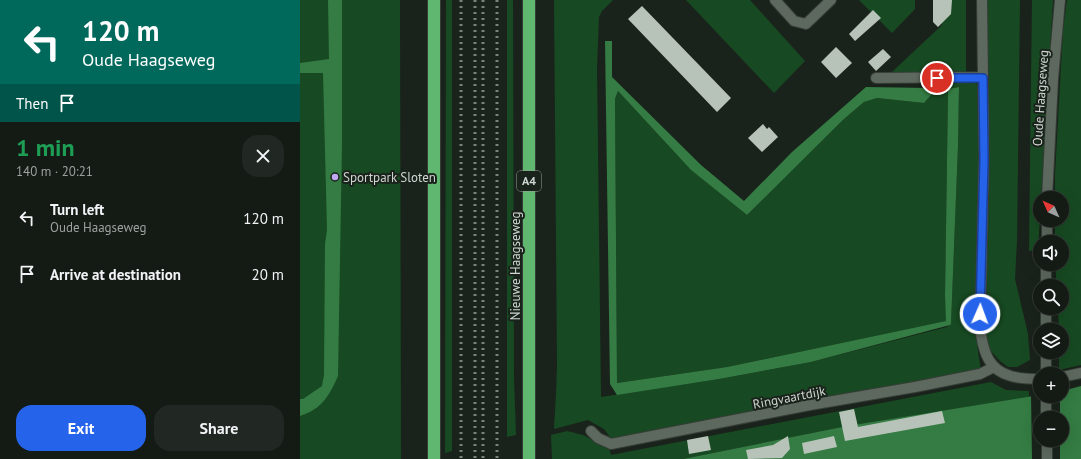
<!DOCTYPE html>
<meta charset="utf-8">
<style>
body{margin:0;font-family:"PT Sans",sans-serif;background:#212722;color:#f1f3f6;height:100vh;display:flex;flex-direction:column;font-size:15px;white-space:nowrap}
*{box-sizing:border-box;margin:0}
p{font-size:13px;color:#9da1a0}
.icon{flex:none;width:22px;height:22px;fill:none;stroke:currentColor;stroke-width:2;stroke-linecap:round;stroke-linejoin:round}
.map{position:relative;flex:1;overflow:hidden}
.side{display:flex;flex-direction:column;background:#141a14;width:300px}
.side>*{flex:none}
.top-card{background:#00695c;color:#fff;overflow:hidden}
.needle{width:26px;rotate:315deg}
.buttons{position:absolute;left:733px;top:191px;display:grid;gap:8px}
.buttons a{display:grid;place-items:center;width:36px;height:36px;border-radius:50%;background:#141a14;box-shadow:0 4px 16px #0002,0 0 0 1px #333834;font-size:20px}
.pin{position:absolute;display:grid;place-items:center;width:34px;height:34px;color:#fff;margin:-17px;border:2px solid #fff;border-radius:50%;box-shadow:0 1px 4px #0007}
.me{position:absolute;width:44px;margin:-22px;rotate:2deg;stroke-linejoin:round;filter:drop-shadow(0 0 3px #0008)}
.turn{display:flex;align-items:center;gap:14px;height:84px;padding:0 16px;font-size:18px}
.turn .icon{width:52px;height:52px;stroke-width:2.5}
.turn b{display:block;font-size:28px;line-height:34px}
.then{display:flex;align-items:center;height:38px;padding:0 16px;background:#0003;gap:8px;font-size:15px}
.round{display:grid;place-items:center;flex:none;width:42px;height:42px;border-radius:16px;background:#212722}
.headline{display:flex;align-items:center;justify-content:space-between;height:68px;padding:0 16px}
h1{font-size:24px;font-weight:600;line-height:30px;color:#1e9e55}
.action{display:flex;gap:8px;margin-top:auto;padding:8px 16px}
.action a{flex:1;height:46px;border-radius:16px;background:#2563eb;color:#fff;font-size:16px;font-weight:600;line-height:46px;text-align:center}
.action a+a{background:#212722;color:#f1f3f6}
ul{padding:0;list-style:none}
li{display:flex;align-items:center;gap:12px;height:56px;padding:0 16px}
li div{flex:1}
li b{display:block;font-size:15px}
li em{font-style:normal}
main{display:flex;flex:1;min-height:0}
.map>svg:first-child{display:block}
.green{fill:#174a22}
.water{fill:#347c43;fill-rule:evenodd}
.pier{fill:#1a231b}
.building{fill:#b7c3b8}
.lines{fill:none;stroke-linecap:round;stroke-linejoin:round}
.minor-casing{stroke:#353d36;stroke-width:12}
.highway-casing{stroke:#353d36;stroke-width:14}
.minor{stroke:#5d685e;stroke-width:10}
.highway{stroke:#60b76f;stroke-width:12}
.rail{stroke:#7b827c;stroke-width:3;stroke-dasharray:2 4;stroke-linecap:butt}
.route-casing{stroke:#184099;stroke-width:10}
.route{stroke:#2563eb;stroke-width:7}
.poi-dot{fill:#c0a8f4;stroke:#1a231b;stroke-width:1.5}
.labels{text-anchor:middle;stroke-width:4;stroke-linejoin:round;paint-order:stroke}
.shield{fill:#1a231b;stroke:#99a09a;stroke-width:1}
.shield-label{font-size:12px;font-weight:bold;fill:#cfd5d0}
.street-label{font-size:13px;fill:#cfd5d0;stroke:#1a231b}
.poi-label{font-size:13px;fill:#cfd5d0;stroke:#1a231b;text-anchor:start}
</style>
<main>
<section class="side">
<div class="top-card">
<div class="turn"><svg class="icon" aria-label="left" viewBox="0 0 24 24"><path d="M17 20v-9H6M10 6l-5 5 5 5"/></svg><div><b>120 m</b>Oude Haagseweg</div></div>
<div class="then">Then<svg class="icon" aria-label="arrive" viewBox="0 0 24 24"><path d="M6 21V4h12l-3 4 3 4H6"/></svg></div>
</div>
<div class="headline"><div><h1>1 min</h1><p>140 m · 20:21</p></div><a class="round"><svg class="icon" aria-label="close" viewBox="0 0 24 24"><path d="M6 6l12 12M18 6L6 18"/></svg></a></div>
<ul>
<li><svg class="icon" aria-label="left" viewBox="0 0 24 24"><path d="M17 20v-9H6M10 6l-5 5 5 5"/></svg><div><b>Turn left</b><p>Oude Haagseweg</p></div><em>120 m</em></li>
<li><svg class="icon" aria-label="arrive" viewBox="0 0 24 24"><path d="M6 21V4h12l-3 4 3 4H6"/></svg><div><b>Arrive at destination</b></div><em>20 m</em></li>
</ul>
<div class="action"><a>Exit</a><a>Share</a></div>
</section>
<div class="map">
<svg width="781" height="459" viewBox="0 0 781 459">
<rect width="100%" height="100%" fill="#1a231b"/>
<!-- green -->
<path class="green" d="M0,0h100l1,459h-101z
M146,0h6v451l-7,2z
M207,0h6l1,379 2,56 -9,2z
M254,0h59l-11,11 -3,6 -2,52 4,328 118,-18 92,-17 136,-35 4,-4 7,-177 1,-59 -11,2v4l-3,203 2,25 -220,46 -110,16 -2,-284 3,-8 73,79 56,45 97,-96 20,-17 13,-4 47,5 8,-9 -2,-6 5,-6 33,-1 9,3 1,42v83l-3,110 3,33 3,18 -369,70 -8,-11 -16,-9 -34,9 2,-35 1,-28z
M386,0h64l55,61 -31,32z
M559,0h56v9l-23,24z
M642,0h24v79l-76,-2 3,-6 49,-46z
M687,0h33l-3,240 -2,39 13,55 2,26 -13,7h-9l-8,-6 -11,-12 -2,-12z
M732,0h21l-15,250 -9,1z
M767,0h14v365l-22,5v-18h3v-22h-3l-1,-22h4v-22h-6v-22h6v-22h-7v-22h7v-22h-7v-23l8,-145z
M691,382l15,8 23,1v6l-182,29 -164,33h-131l-1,-24 16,-4 16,4 26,13 2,7z"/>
<!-- water -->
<path class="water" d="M28,0h14v143l-4,233c-9,20 -16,33 -38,40v-17h3l19,-13 2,-11 1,-131 2,-14 -4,-157h-23v-10l29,-4z
M305,41h7v36l89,88 43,36 48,-49 74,-65 64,1 2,6 -8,9 -47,-5 -13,4 -20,17 -97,96 -56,-45 -73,-79 -3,8 2,284 110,-16 219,-46 -1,-25 3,-203v-4l11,-2 -1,59 -7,178 -1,1 -139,37 -92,17 -102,16 -7,-11z
M781,386v73h-398l164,-33 193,-31v1h22v-5zM740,418h22v22h-22z"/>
<!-- pier -->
<path class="pier" d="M740,393v3h20v22h-20v22h20v19h-28l-1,-65z"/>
<!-- building -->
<path class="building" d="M633,0h19l-1,14 -13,13 -5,-5z
M342,6l89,92 -14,14 -89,-93z
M573,10l8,8 -26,23 -6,-7z
M536,47l16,16 -16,15 -15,-16z
M583,49l8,8 -15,14 -8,-9z
M463,124l4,5 2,-2 9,10 -16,15 -14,-14z
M554,409l4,18 84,-16 3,12 -100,18 -6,-29z
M408,436l3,14 -22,4 -2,-14z
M488,436l2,13 -8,9 -34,1 -2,-9 27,-5z
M534,436l3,11 -33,7 -2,-11z"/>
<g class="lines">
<!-- minor casing -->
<g class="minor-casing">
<path id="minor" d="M475,0l19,21 12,3 25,-24
M682,0l2,159 -4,170c2,10 3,22 9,31 10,18 33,19 51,19
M576,78l107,-1
M747,198l6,-119 7,-79
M747,242v-22
M746,286v-22
M746,308v22
M746,352v22
M762,377l19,-4
M746,396v22
M291,431l7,7 13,6 199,-39 105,-18 65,-13 14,-7
M747,440v19"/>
</g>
<!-- highway casing -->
<g class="highway-casing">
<path id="highway" d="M134,459v-459
M229,459v-459"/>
</g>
<!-- minor -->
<use href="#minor" class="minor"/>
<!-- highway -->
<use href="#highway" class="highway"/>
<!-- rail -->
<path class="rail" d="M161,0v459
M175,0v459
M183,0v459
M197,0v459"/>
</g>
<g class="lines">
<!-- route casing -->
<g class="route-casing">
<path id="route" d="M637,78h46l1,82 -4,154"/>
</g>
<!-- route -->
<use href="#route" class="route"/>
</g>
<!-- markers -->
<circle class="poi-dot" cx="35" cy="177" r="4"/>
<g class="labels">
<!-- shield labels -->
<rect class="shield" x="217" y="171" width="24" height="20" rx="3"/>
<g class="shield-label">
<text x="229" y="185">A4</text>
</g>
<!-- street labels -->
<g class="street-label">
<text transform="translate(740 98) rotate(-86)" y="5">Oude Haagseweg</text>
<text transform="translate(215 266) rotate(-90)" y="5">Nieuwe Haagseweg</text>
<text transform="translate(489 397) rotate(-11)" y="5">Ringvaartdijk</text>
</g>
<!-- poi labels -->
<g class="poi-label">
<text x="43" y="182">Sportpark Sloten</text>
</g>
</g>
</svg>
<div class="buttons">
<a><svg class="needle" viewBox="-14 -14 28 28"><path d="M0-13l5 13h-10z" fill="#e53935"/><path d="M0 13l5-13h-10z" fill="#9da1a0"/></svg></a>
<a><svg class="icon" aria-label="sound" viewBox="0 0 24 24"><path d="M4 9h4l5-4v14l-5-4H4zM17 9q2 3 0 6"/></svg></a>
<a><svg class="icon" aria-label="search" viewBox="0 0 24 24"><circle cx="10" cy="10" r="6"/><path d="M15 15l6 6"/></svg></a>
<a><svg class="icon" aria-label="layers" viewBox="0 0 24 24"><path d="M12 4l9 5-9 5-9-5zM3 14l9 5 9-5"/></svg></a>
<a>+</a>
<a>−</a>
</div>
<div class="pin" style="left:637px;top:78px;background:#d93025"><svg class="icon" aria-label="arrive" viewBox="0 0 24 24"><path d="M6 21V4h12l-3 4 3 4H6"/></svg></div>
<svg class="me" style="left:680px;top:314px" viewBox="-20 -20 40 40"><circle r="17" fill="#2563eb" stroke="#fff" stroke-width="3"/><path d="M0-11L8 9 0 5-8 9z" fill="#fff"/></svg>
</div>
</main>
